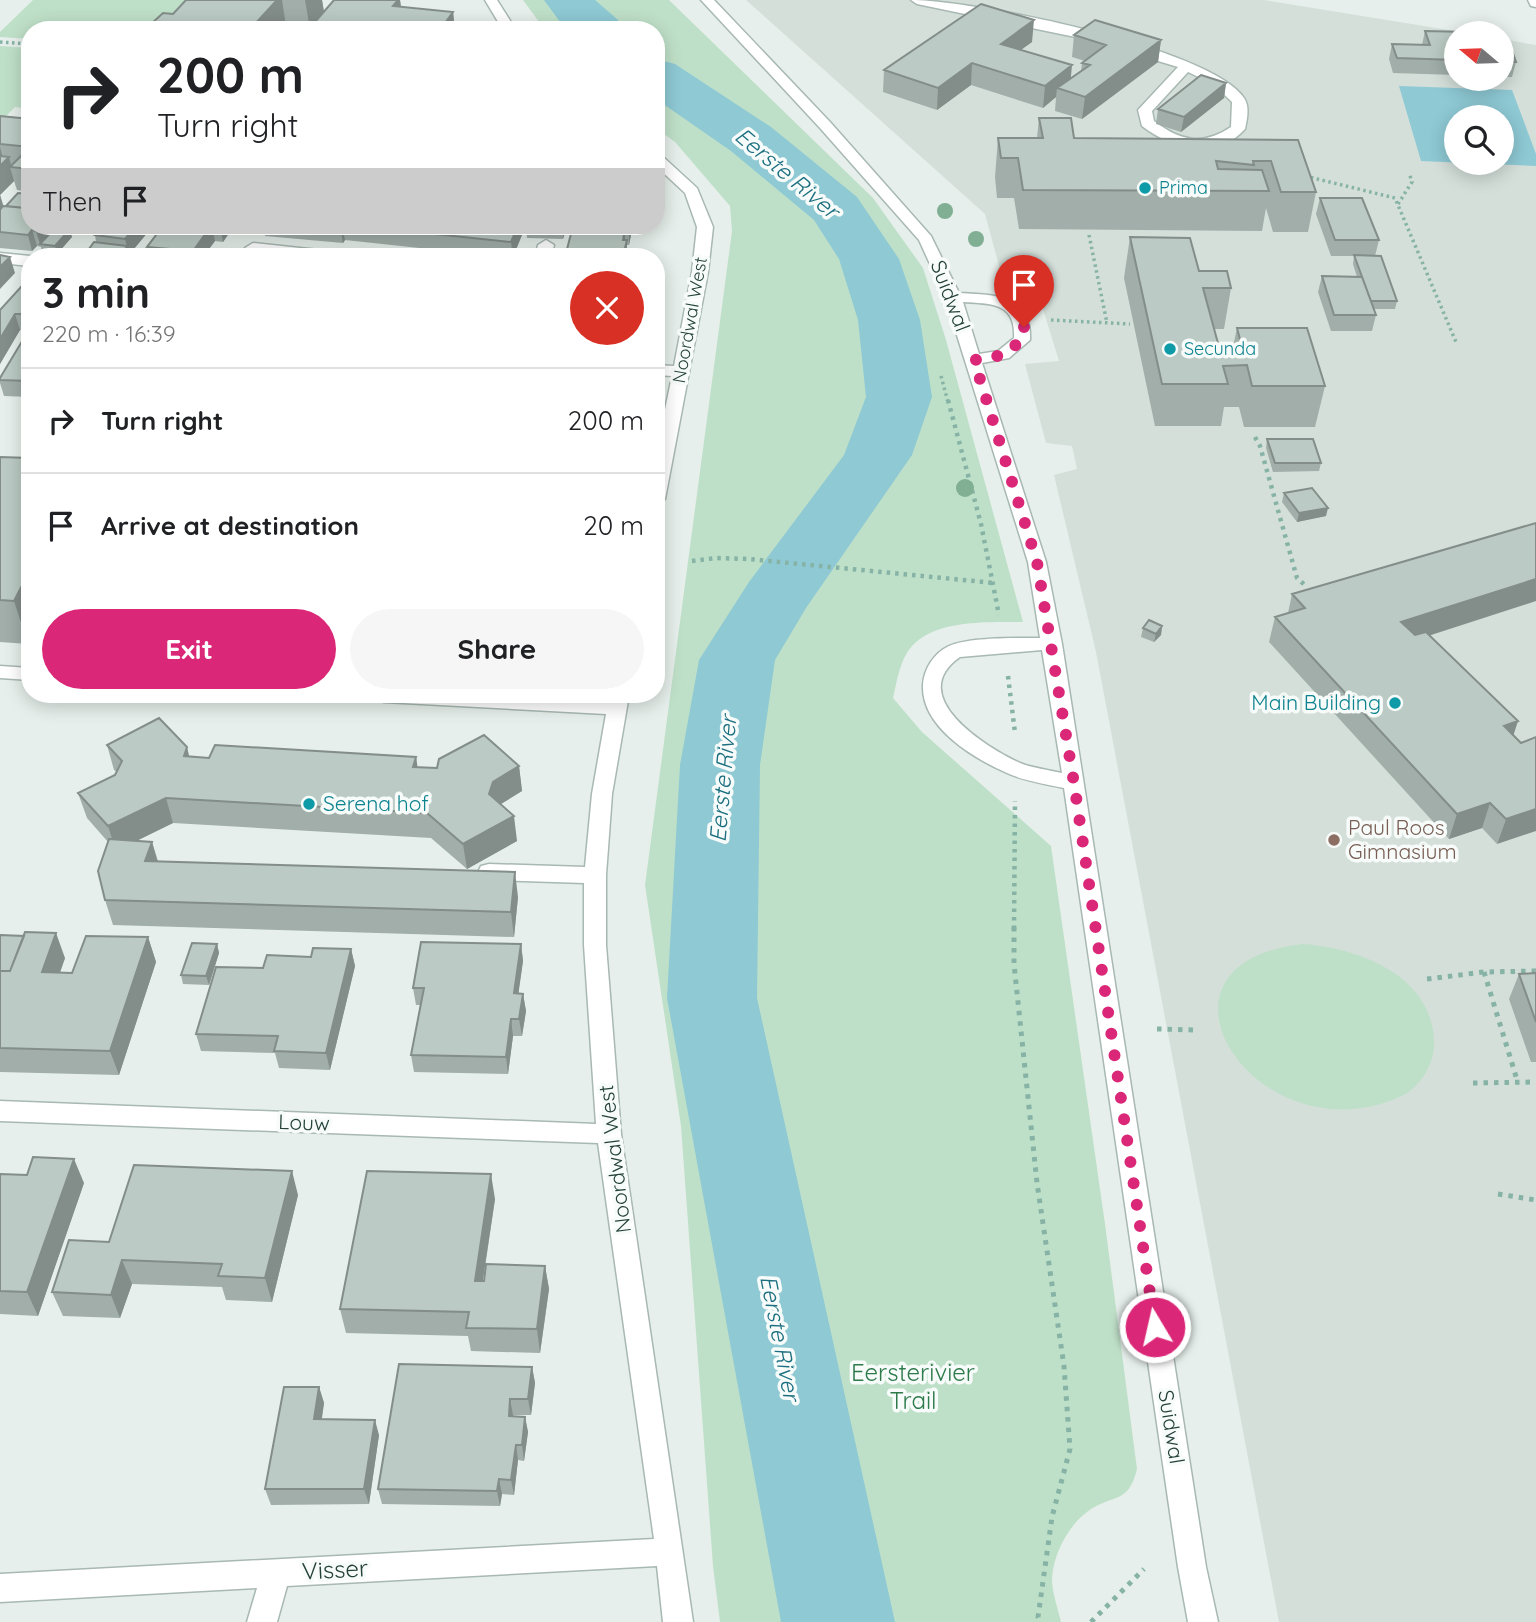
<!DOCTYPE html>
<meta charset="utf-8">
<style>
body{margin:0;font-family:Quicksand,sans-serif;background:#f6f6f6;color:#202124;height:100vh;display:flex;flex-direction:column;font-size:26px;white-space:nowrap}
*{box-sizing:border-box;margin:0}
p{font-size:23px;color:#757577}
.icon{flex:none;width:38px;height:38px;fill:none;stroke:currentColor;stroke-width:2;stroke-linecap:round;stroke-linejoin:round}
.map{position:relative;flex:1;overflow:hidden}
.panel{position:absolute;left:21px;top:248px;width:644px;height:455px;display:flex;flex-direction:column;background:#fff;border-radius:28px;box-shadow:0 4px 18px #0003}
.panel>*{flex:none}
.guide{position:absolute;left:21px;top:21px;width:644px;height:214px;border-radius:28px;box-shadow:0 4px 18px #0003;background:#fff;color:#202124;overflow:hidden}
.needle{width:46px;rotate:289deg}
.buttons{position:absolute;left:1444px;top:21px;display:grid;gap:14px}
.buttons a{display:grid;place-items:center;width:70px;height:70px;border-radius:50%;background:#fff;box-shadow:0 4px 18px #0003;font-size:35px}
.pin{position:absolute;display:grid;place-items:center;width:60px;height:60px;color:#fff;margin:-72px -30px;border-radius:50% 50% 50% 0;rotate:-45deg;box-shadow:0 0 7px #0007}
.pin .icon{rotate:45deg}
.me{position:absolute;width:77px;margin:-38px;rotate:351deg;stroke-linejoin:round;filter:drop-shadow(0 0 5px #0008)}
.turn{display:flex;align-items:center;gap:24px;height:147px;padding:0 21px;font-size:32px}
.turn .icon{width:91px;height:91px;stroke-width:2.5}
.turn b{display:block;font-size:49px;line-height:60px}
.then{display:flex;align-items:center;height:66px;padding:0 21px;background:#0003;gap:14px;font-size:26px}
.round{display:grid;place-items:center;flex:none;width:74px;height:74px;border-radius:37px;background:#f6f6f6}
.overview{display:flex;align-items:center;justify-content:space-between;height:119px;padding:0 21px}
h1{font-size:42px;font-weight:700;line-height:52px}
.action{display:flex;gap:14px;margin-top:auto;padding:14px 21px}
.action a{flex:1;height:80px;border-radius:42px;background:#db2777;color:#fff;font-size:28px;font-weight:700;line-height:80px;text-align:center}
.action a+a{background:#f6f6f6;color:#202124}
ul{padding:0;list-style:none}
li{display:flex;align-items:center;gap:21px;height:105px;padding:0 21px;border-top:2px solid #e0e0e0}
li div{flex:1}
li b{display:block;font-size:26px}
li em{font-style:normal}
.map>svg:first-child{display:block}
.built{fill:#d4dfda;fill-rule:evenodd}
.green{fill:#bfe0c8}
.water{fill:#8ec9d4;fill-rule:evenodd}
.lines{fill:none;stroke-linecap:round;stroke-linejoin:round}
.river{fill:#8ec9d4;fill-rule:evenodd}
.minor-casing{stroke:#a8b8b2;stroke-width:3}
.path-far2{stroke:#86b3a5;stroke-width:3.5;stroke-dasharray:2.5 3.5;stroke-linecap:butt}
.path-far1{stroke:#86b3a5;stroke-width:4.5;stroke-dasharray:3.5 5;stroke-linecap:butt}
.path{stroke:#86b3a5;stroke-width:5;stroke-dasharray:4.5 6;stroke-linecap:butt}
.minor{fill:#fff;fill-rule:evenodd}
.tree{fill:#80af93}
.wall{fill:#a1aea9}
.shaded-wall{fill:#838d89}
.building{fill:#bbcac4;stroke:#838d89;stroke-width:2}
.route{stroke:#db2777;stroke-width:12;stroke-dasharray:0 21.6}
.culture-dot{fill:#0f9aa8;stroke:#f7fbf9;stroke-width:2.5}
.education-dot{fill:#8d6e63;stroke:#f7fbf9;stroke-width:2.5}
.labels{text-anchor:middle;stroke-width:7;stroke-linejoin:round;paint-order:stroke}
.far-culture-label{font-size:18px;fill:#0d838f;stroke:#f7fbf9;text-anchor:start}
.far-street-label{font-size:18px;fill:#24423a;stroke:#f7fbf9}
.street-label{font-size:21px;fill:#24423a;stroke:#f7fbf9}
.culture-label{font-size:21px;fill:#0d838f;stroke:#f7fbf9;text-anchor:end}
.education-label{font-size:21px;fill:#785e54;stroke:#f7fbf9;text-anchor:start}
.water-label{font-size:23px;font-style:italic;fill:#1c6f80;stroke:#f7fbf9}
.near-park-label{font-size:24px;fill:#2d7a4b;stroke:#f7fbf9}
.near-street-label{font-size:24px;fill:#24423a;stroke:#f7fbf9}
</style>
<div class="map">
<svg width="1536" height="1622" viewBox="0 0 1536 1622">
<rect width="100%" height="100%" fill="#e6efeb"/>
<!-- built -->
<path class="built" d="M746,0h518l203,33h-11v46h46v-40l34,6v1577h-257l-183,-970 -42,-177 23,-6 -5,-23 -26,-3 -21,-79 34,-3 -24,-78 -31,1 -19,-70zM1456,117h46v46h-46z"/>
<!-- green -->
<path class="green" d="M33,0h164l-27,30h-140v9l-30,-2v-5z
M523,0h146l204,198 50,70 23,72 77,282c-33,0 -87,-3 -111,24 -12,13 -15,35 -19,52l29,34 129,114 54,378 32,245c-9,37 -25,24 -50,43 -19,14 -34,43 -35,67 0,13 6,30 9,43h-341l-7,-56 -32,-440 -36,-241 87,-654 -2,-25 -55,-64 -19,-14v-98h-111z
M0,46l30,2v11l-4,4 4,1v45l-15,-2 -15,15z
M1303,944c55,4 130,31 131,98 1,24 -16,49 -39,57 -141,57 -266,-136 -92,-155z"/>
<!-- water -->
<path class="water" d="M1399,86l113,4 24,64v12l-115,-5zM1456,117h46v46h-46z"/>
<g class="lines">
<!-- river -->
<path class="river" d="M544,0h51l22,19 8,11h-59z
M656,59l19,5 96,63 86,70 42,62 21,61 12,77 -20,58 -106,153 -31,52 -15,105 -3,233 138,624h-114l-114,-624 13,-233 19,-105 50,-78 95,-127 22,-58 -8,-77 -19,-61 -25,-39 -83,-69 -75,-52z"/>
<!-- minor casing -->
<g class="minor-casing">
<path id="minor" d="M485,0h12l19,30h-13z
M701,0h13l116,122 101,114 28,57c36,2 73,1 71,47l-21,18 -27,5 64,199 16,82 144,923 12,55h-30l-10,-55 -114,-779c-18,-4 -40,-7 -57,-15 -34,-15 -86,-46 -84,-88 1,-16 11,-32 26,-39 20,-9 68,-8 91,-8l-12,-76 -83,-265 -26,-57 -99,-112zM963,302c28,2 53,0 51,36l-16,13 -19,3zM1042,650l20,123c-13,-3 -30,-5 -42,-10 -35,-16 -116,-67 -60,-106z
M911,0c61,0 300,48 333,98 6,9 3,21 1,31 -29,32 -73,20 -103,-3l-4,-16 40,-43 -93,-28 -168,-35zM1188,72l25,12 19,18 -1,25c-28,19 -51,14 -77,-6l-2,-10z
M1528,0h8v7l-5,-1z
M656,154l5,1 36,33 16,39 -5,45 -43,227 -9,5v-51l16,-77 -16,-1v-10l18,1 18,-94 5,-45 -12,-34 -29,-27z
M546,240l8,5 -3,12h-16l3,-12z
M253,243l84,9 8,5h-49l-48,-6 -3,-3z
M0,253l30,3 4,1h-4v9l-30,-3z
M0,666l30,2v12l-30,-2z
M374,695h124l110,6 1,-6h20l-17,99 -6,81v70l15,189 72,488h-30l-6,-56 -370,20 -10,36h-30l10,-34 -257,14v-28l654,-35 -56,-396 -598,-22v-20l596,23 -12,-179v-62l-95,-3 -8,-2 -3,-6 3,-6 8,-2 96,3 7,-73 14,-80 -222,-12 -7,-2z"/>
</g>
<!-- path-far2 -->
<path class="path-far2" d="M0,42l30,2
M1305,176l90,22 61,144
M1398,204l14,-22 -3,-9
M1089,235l18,88
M1051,320l79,4
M941,376l7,26"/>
<!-- path-far1 -->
<path class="path-far1" d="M948,400l33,124 18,91
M1255,437l5,9 37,132 9,8
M692,561l24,-3 33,1 245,24
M1008,676l7,57
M1014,929l1,-128"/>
<!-- path -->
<path class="path" d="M1014,927v37l23,219 27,183 6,83 -18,68 -14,100 2,5
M1484,972l34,111
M1427,979l57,-7 52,-1
M1157,1029l40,1
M1473,1083l63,-1
M1498,1194l38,6
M1091,1622l53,-53"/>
<!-- minor -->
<use href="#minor" class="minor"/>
</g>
<!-- trees -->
<g class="tree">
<circle cx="945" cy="211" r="8"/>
<circle cx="976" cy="239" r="8"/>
<circle cx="965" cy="488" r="9"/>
</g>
<!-- wall -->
<path class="wall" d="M186,0h136l2,12 10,-12h66l1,7 52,5 2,18h-147l1,-1 -23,-3 -1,2 14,2h-148l-1,-5 23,-11z
M1425,31l31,2v42l-63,-2 -4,-14 3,-15 30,1z
M1074,35l87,5 -3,22 -76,57 -27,-8 1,-14 -13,11 -72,-23 -34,25 -54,-18 1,-22 148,-28 -11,8 50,28 10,-7 1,-8 3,-2 -13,-4z
M1502,48l14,14 -4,15h-10z
M1226,83l-2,15 -43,34 -25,-8 2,-15z
M0,116l30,3v73l-13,-2 -3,-9 -14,14 3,11 27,20h27l-2,2 17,9 -15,17 -15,-1 -1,-6 -4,-1 -5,5 -32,-3z
M1039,118l35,20 224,2 18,52 -8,40h-35l-7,-24 -4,23 -243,-2 -5,-31h-17l-2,-21 3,-39h39z
M1320,198l59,42 -4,16 22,45 -2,8h-22l3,6 -4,16h-41l-13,-39 4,-16 35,1 -4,-13 1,-8h-23l-15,-42z
M153,226l-26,31h-36l-2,-8 7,-7 -1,-7z
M163,226h71l-11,16 -8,-1 -12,16h-54l-2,-10z
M263,226h261v4l-11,27h-10l-158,-17 -2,3 -78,-7z
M567,226l-4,13 -36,-1 -1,-9z
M573,226h58v9l-2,10h-2v12h-62z
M1130,237l101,51 -7,41h-10l5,18h14l4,-19 88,58 -10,41h-71l-5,-20h-15l-3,19h-66l-31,-148z
M30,277v120l-26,-1 -4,-13v-5l28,-48h-8l-20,34v-54z
M1267,439l54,24 -2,8 -46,1 -7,-24z
M30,451v189l-2,4 -28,-2v-185l29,1 -1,-4z
M1284,493l42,23 -29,6 -15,-20z
M1292,594l138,41 91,108 15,-6 -39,107 -15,-16 -33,11 -180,-197 6,-25 13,-4z
M1162,626l-1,9 -7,7 -13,-5 2,-9z
M107,745l82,11 20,2 207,-1 1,11h20l82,-2 3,25 -21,13 16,37 -50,28 -36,-31 -258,-15 -37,18 16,1 6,19 360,36 -4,40 -401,-12 -8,-25 3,-58 -21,-24 -9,-25 37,-18 2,-3 -3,-2z
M0,935l65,23 -5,15h12l76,-36 8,25 -37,113 -119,-3z
M217,944l2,9 -10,32 -26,-1 -2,-9z
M521,944l2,17 -5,33h5l3,17 -4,25h-9l-5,38 -94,-2 -3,-17 9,-50h-4l-3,-17z
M351,949l4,17 -25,104 -51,-2 -4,-15 -74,-2 -5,-17 67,-66 48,-11z
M1536,967v95h-5l-22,-63 10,-25 15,-1z
M0,1174l84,9 -46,133 -38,-2z
M298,1195l-26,107 -46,-2 -4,-13 -90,-3 -12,34 -57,-2 -11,-24 57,-50z
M495,1199l-12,82 62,-15 4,23 -9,64 -69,-2 -3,-15 -122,-3 -6,-24z
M532,1367l3,16 -4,32h-18v1l12,1 3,15 -4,29 -6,-1 -4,35 -12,-1 -2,12 -118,-2 -4,-15z
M319,1387l5,16 -2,16 57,16 -10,69 -98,1 -6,-16z"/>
<!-- shaded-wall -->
<path class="shaded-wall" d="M272,0h10l4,26 -3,4 -29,-5z
M305,0h17l2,12 -14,17z
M398,0h2l4,30 -11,-24z
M453,12l2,18h-15z
M1034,20l-2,22 -33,23 2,-21z
M1161,40l-3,22 -76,57 3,-22z
M972,63l-1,22 -34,25 1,-22z
M1072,65l-2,22 -13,1 -1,9 -13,11 2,-22z
M1226,83l-2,15 -43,34 3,-15z
M0,147l4,15 5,-5 3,11 -2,-1 4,14 -14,14 5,16 -5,5z
M40,226h17l-15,19 -2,-1 -4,-13z
M136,226h17l-24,29 -4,-16z
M212,226l3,15 -12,16h-9l-1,-6z
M220,226h14l-11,16z
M341,226h1l3,14 -2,3 -3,-16z
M518,226h6v4l-11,27 -2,-15z
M564,226h3l-4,13v-8z
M629,226h2v9l-2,10z
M70,229l2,8 -15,17 -2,-8z
M625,229v16l2,-5v17h-3l-1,-17z
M32,230l5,16 -5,5 -4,-16z
M127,246l2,9 -2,2h-3l-1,-5z
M10,257l5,16 -15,16v-22z
M30,310v13l-3,-9z
M15,314l5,16 -20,34v-25z
M1328,508l-2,8 -29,6 2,-9z
M30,570v70l-2,4 -14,-43z
M1536,579v22l-142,46 7,-25z
M1162,626l-1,9 -7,7 2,-8z
M1518,721l-8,25 -6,-20z
M187,747l6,25 -9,-16z
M416,757l4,25 -7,-15z
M519,766l3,25 -26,16 -7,-13 4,-12z
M166,798l7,25 -57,28 -8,-25z
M1490,803l-8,25 -33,11 8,-25z
M1536,809v22l-39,13 9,-25z
M514,816l3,25 -50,28 -4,-25z
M152,842l7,25 -14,-6z
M515,872l3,25 -4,40 -3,-25z
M56,933l9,25 -14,39 -9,-25z
M148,937l8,25 -37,113 -9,-24z
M217,944l2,9 -10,32 -3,-9z
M521,944l2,17 -7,50 -2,-18z
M351,949l4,17 -25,104 -4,-17z
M523,994l3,17 -4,25 -3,-17z
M511,1019l2,17 -5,38 -2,-17z
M74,1159l10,24 -46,133 -11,-24z
M292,1171l6,24 -26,107 -7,-24z
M491,1174l4,25 -16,106 -4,-24z
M122,1260l10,24 -12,34 -9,-23z
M545,1266l4,23 -9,64 -3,-24z
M532,1367l3,16 -4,32 -3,-16z
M319,1387l5,16 -5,32 -5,-16z
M510,1399l3,16 -2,17 -2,-16z
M525,1417l3,15 -4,29 -2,-16z
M375,1420l4,15 -10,69 -5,-15z
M516,1445l2,15 -4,35 -3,-15z
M499,1479l3,15 -2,12 -3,-15z"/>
<!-- building -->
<path class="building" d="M186,0h91l-23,25 45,5h-140l3,-4 -12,-1 13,-12 10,1z
M334,0h64l-5,6 60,6 -13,18h-132z
M981,4l53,16 -33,24 71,21 -27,21 -73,-23 -34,25 -54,-18z
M1095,20l66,20 -76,57 -28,-9 33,-23 -8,-2 24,-18 -32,-10z
M1425,31l43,1v1h-12v27l-59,-2 -5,-14 38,1z
M1502,48h9l5,14 -14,-1z
M1201,75l25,8 -42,34 -26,-8z
M0,116l30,3v28l-30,-3z
M1039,118h32l3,20 224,2 18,52h-35l-10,-31h-18l1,4 -38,-4 2,8 44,1 7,21 -246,-1 -5,-32h-17l-3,-20h45z
M30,147v22l-20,-2z
M0,156l9,1 -9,9z
M18,193l12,1v9l-5,5 -19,-2z
M1320,198h42l17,42h-44z
M30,203v23h10l-4,5 -4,-1 -4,5 -28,-3v-22l3,-4 22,2z
M103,226h33l-11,13 -30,-4z
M163,226h48l-18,25 -46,-4z
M360,226h158l-7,16z
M527,226h37l-1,5 -37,-2z
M573,226h56l-1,3h-3l-2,11h4l-3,12 -4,-1 -1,6h-54z
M55,228l15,1 -15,17 -15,-2z
M1130,237l60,1 9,33h28l4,17h-28l16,59h23l-5,-19h70l18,58h-73l-5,-21 -24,1 5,18h-66z
M94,242l33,4 -4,6 -34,-3z
M0,255l10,2 -10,10z
M1354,255l27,1 16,45h-26z
M1322,276l40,1 14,38h-42z
M30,277v33l-3,4h-12l-15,25v-29z
M30,328v53l-30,-1v-2z
M1267,439h46l8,24h-46z
M0,457l30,1v112l-16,31 -14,-1z
M1312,488l16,20 -29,5 -15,-20z
M1536,523v56l-135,43 14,13 11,-3 92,89 -14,5 17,17 15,-6v72l-30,10 -16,-16 -33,11 -182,-197 30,-9 -13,-14z
M1149,620l13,6 -6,8 -13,-6z
M159,718l28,29 -3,9 25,2 6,-13 201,12 -3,10 24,1 2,-9 45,-24 35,31 -26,16 -4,12 25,22 -51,28 -36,-31 -261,-15 -58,28 -30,-33 37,-18 7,-14 -15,-16z
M109,839l43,3 -7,19 370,11 -4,40 -406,-12 -7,-29z
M25,932l31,1 -14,39 30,1 14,-37 62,1 -38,114 -110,-3v-77h10z
M0,935l24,1 -14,35h-10z
M421,942l100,2 -7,49 9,1 -4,25h-8l-5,38 -95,-2 13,-67h-11z
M192,943l25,1 -11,32 -25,-1z
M313,948l38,1 -25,104 -52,-2 4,-15 -82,-2 20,-67 47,1 4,-13 44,2z
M1536,973v49l-17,-48z
M33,1157l41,2 -47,133 -27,-1v-117l27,1z
M134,1165l158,6 -27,107 -47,-2 4,-12 -100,-4 -11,35 -59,-3 17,-52 40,2z
M367,1171l124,3 -16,107h9l2,-17 59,2 -8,63 -71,-1 3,-16 -129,-3z
M399,1364l133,3 -4,32h-18l-1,17 16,1 -3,28h-6l-5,35 -12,-1 -2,12 -119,-2z
M284,1387h35l-5,32 61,1 -11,69h-99z"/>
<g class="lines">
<!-- route -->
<path class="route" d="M1024,327l-2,13 -19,15 -29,5 63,202 37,221 81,544"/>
</g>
<!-- markers -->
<g class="culture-dot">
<circle cx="1145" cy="188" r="7"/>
<circle cx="1170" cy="349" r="7"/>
<circle cx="1395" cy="703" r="7"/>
<circle cx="309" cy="804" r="7"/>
</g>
<circle class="education-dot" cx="1334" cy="840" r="7"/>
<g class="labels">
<!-- far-culture labels -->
<g class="far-culture-label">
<text x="1159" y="194">Prima</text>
<text x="1184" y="355">Secunda</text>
</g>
<!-- far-street labels -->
<g class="far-street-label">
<text transform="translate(690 320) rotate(-80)" y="6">Noordwal West</text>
</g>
<!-- street labels -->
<g class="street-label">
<text transform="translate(950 296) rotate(69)" y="7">Suidwal</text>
<text transform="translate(304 1123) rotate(2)" y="7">Louw</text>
<text transform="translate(615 1159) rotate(-97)" y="7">Noordwal West</text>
<text transform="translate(1171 1427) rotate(81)" y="7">Suidwal</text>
</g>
<!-- culture labels -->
<g class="culture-label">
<text x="1381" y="710">Main Building</text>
<text x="323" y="811" text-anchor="start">Serena hof</text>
</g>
<!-- education labels -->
<g class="education-label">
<text x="1348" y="835">Paul Roos<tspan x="1348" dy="24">Gimnasium</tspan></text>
</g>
<!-- water labels -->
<g class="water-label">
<text transform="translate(787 173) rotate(40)" y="8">Eerste River</text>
<text transform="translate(723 779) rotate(-85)" y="8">Eerste River</text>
<text transform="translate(780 1338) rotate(79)" y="8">Eerste River</text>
</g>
<!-- near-park labels -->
<g class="near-park-label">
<text x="913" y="1381">Eersterivier<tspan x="913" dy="28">Trail</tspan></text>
</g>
<!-- near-street labels -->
<g class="near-street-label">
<text transform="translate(335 1570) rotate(-3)" y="8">Visser</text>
</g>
</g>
</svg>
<div class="buttons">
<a><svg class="needle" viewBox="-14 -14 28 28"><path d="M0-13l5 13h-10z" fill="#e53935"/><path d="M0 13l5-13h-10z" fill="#757577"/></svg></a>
<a><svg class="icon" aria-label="search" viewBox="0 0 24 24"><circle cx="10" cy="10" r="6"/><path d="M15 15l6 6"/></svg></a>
</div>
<div class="pin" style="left:1024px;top:327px;background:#d93025"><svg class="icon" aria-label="arrive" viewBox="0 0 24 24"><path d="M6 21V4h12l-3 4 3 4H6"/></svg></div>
<svg class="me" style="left:1155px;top:1327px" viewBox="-20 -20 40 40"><circle r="17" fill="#db2777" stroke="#fff" stroke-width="3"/><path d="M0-11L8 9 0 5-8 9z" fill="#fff"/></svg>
<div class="guide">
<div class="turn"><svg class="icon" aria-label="right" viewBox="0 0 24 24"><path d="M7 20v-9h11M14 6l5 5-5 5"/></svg><div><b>200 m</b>Turn right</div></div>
<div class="then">Then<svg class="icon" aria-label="arrive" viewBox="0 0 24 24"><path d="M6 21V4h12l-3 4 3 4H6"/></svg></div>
</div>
<section class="panel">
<div class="overview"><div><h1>3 min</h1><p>220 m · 16:39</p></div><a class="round" style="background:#d93025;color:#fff"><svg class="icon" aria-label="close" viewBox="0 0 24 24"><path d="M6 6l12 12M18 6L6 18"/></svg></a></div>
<ul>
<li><svg class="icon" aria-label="right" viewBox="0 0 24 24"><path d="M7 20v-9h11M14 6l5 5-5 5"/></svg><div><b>Turn right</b></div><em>200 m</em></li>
<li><svg class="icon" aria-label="arrive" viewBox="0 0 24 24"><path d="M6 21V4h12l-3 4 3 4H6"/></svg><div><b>Arrive at destination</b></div><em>20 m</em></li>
</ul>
<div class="action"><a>Exit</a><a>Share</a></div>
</section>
</div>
